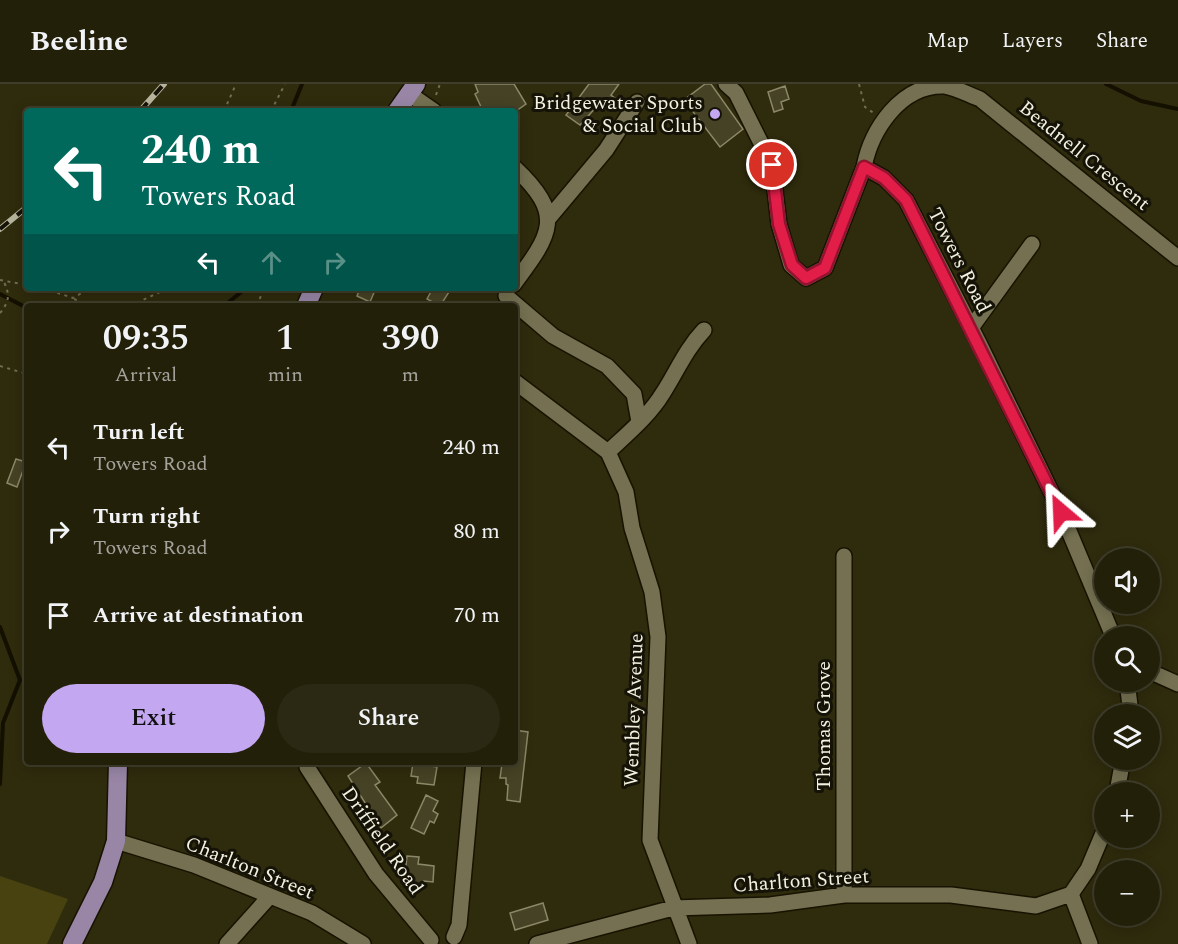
<!DOCTYPE html>
<meta charset="utf-8">
<style>
body{margin:0;font-family:Spectral,serif;background:#2b2813;color:#f1f3f6;height:100vh;display:flex;flex-direction:column;font-size:22px;white-space:nowrap}
*{box-sizing:border-box;margin:0}
p{font-size:20px;color:#a3a39c}
.icon{flex:none;width:33px;height:33px;fill:none;stroke:currentColor;stroke-width:2;stroke-linecap:round;stroke-linejoin:round}
.map{position:relative;flex:1;overflow:hidden}
.sheet{position:absolute;left:24px;top:219px;width:494px;height:462px;display:flex;flex-direction:column;background:#23200a;border-radius:6px;box-shadow:0 3px 15px #0003,0 0 0 2px #403e2b}
.sheet>*{flex:none}
.hud{position:absolute;left:24px;top:24px;width:494px;height:183px;border-radius:6px;box-shadow:0 3px 15px #0003,0 0 0 2px #403e2b;background:#00695c;color:#fff;overflow:hidden}
.tools{position:absolute;left:1094px;top:464px;display:grid;gap:12px}
.tools a{display:grid;place-items:center;width:66px;height:66px;border-radius:50%;background:#23200a;box-shadow:0 3px 15px #0003,0 0 0 2px #403e2b;font-size:30px}
.pin{position:absolute;display:grid;place-items:center;width:51px;height:51px;color:#fff;margin:-26px;border:3px solid #fff;border-radius:50%;box-shadow:0 2px 6px #0007}
.me{position:absolute;width:66px;margin:-33px;rotate:334deg;stroke-linejoin:round;filter:drop-shadow(0 0 4px #0008)}
.turn{display:flex;align-items:center;gap:21px;height:126px;padding:0 18px;font-size:27px}
.turn .icon{width:78px;height:78px;stroke-width:2.5}
.turn b{display:block;font-size:42px;line-height:51px}
.lanes{display:flex;align-items:center;height:57px;padding:0 18px;background:#0003;justify-content:center;gap:30px;direction:ltr}
.lanes .off{opacity:.35}
.eta{display:flex;justify-content:space-evenly;align-items:center;height:102px;text-align:center}
.eta b{font-size:36px;font-weight:600;line-height:42px}
.cta{display:flex;gap:12px;margin-top:auto;padding:12px 18px}
.cta a{flex:1;height:69px;border-radius:36px;background:#c4a7f1;color:#111;font-size:24px;font-weight:600;line-height:69px;text-align:center}
.cta a+a{background:#2b2813;color:#f1f3f6}
ul{padding:0;list-style:none}
li{display:flex;align-items:center;gap:18px;height:84px;padding:0 18px}
li div{flex:1}
li b{display:block;font-size:22px}
li em{font-style:normal}
header{display:flex;align-items:center;gap:36px;box-sizing:border-box;height:84px;padding:0 30px;background:#23200a;border-bottom:2px solid #403e2b}
header strong{font-size:28px}
nav{display:flex;gap:33px;margin-inline-start:auto;font-size:21px}
.map>svg:first-child{display:block}
.green{fill:#484110}
.lines{fill:none;stroke-linecap:round;stroke-linejoin:round}
.stream{stroke:#131000;stroke-width:4}
.building{fill:#464225;stroke:#8b8767;stroke-width:1.5}
.minor-casing{stroke:#171300;stroke-width:18}
.major-casing{stroke:#171300;stroke-width:21}
.path{stroke:#706d53;stroke-width:2;stroke-dasharray:3 4.5;stroke-linecap:butt}
.minor{stroke:#747051;stroke-width:15}
.major{stroke:#9986a7;stroke-width:18}
.rail-casing{stroke:#b7b49e;stroke-width:6}
.rail{stroke:#151307;stroke-width:4;stroke-dasharray:11;stroke-linecap:butt}
.route-casing{stroke:#92132f;stroke-width:15}
.route{stroke:#e11d48;stroke-width:10}
.poi-dot{fill:#c4a7f1;stroke:#151307;stroke-width:2}
.labels{text-anchor:middle;stroke-width:6;stroke-linejoin:round;paint-order:stroke}
.poi-label{font-size:20px;fill:#f3f1df;stroke:#151307;text-anchor:end}
.street-label{font-size:20px;fill:#f3f1df;stroke:#151307}
</style>
<header>
<strong>Beeline</strong>
<nav><a>Map</a><a>Layers</a><a>Share</a></nav>
</header>
<div class="map">
<svg width="1178" height="860" viewBox="0 0 1178 860">
<rect width="100%" height="100%" fill="#2f2b0d"/>
<!-- green -->
<path class="green" d="M0,792l68,23 -21,45h-47z"/>
<g class="lines">
<!-- stream -->
<path class="stream" d="M1106,0l35,17 37,8
M291,27l11,-27
M0,210l27,14
M224,222l22,-18
M0,543l20,53 -17,43 -3,61"/>
</g>
<!-- building -->
<path class="building" d="M475,0h39l12,20 -10,7h-33l-8,-17 3,-2z
M589,0h30l-8,11 6,5 -8,11 -10,-7 -19,21 -14,-10z
M705,0h6l32,45 -23,18 -36,-47z
M785,2l4,13 -8,3 2,7 -9,3 -6,-20z
M360,204h16l-6,14 -13,-6z
M433,204h10l6,4 -9,14 -13,-7z
M16,375l10,3 -9,25 -10,-4z
M514,646l14,2 -8,70 -13,-2 1,-15 -2,-1v-6h-6l2,-14 12,1z
M366,679l14,19 -5,3 22,30 -16,13 -33,-52z
M413,679l24,4 -3,18 -17,-2 1,-6 -7,-1z
M426,711l12,6 -5,10 5,3 -4,9 -4,-2 -6,13 -13,-6z
M407,772l12,1 -1,7 16,2 -1,16 -9,-1v5l-20,-2z
M543,819l5,17 -33,10 -5,-17z"/>
<g class="lines">
<!-- minor casing -->
<g class="minor-casing">
<path id="minor" d="M726,0l10,9 36,72 7,59 12,41 15,13 19,-10 39,-101 20,11 22,22 74,145 81,167 52,124
M408,9l26,18
M514,83c51,48 38,66 0,117
M864,83c7,-36 36,-83 81,-81 12,2 24,9 35,13l198,159
M549,134l57,-68 31,-48
M506,212l47,40 54,30 27,28 5,28
M971,244l61,-84
M514,297l94,71 18,40 6,36 20,64 6,45 -8,203 39,104
M608,368c19,-18 41,-36 55,-59 14,-22 23,-44 41,-63
M844,472v339
M1149,587l29,13
M1127,597l4,33
M307,678v5l69,107 55,66
M1117,708l6,-33
M116,757l78,24 118,48 51,31
M454,853l5,-12 15,-163
M227,860l43,-48
M537,860l136,-36 97,-3 74,-10h107l85,11 35,-12
M1090,860l-19,-50 17,-25 16,-38"/>
</g>
<!-- major casing -->
<g class="major-casing">
<path id="major" d="M397,27l19,-27
M306,222l8,-18
M72,860l31,-62 13,-41 2,-79"/>
</g>
<!-- path -->
<path class="path" d="M859,0l6,23 10,7
M436,11l4,-11
M224,27l12,-27
M271,27l14,-27
M0,196l27,5
M43,204l30,10 17,-10
M74,215l17,7
M130,222l30,-14 15,-4
M257,222l7,-18
M0,229c10,-12 10,-19 3,-33
M0,282l27,8"/>
<!-- minor -->
<use href="#minor" class="minor"/>
<!-- major -->
<use href="#major" class="major"/>
<!-- rail casing -->
<g class="rail-casing">
<path id="rail" d="M140,27l24,-27
M0,145l27,-22"/>
</g>
<!-- rail -->
<use href="#rail" class="rail"/>
</g>
<g class="lines">
<!-- route casing -->
<g class="route-casing">
<path id="route" d="M772,81l7,59 13,41 14,13 19,-10 39,-101 20,11 22,22 155,312"/>
</g>
<!-- route -->
<use href="#route" class="route"/>
</g>
<!-- markers -->
<circle class="poi-dot" cx="715" cy="30" r="6"/>
<g class="labels">
<!-- poi labels -->
<g class="poi-label">
<text x="703" y="25">Bridgewater Sports<tspan x="703" dy="23">&amp; Social Club</tspan></text>
</g>
<!-- street labels -->
<g class="street-label">
<text transform="translate(1085 71) rotate(39)" y="7">Beadnell Crescent</text>
<text transform="translate(960 176) rotate(63)" y="7">Towers Road</text>
<text transform="translate(633 626) rotate(-88)" y="7">Wembley Avenue</text>
<text transform="translate(823 642) rotate(-90)" y="7">Thomas Grove</text>
<text transform="translate(383 756) rotate(55)" y="7">Driffield Road</text>
<text transform="translate(250 783) rotate(22)" y="7">Charlton Street</text>
<text transform="translate(801 796) rotate(-4)" y="7">Charlton Street</text>
</g>
</g>
</svg>
<div class="tools">
<a><svg class="icon" aria-label="sound" viewBox="0 0 24 24"><path d="M4 9h4l5-4v14l-5-4H4zM17 9q2 3 0 6"/></svg></a>
<a><svg class="icon" aria-label="search" viewBox="0 0 24 24"><circle cx="10" cy="10" r="6"/><path d="M15 15l6 6"/></svg></a>
<a><svg class="icon" aria-label="layers" viewBox="0 0 24 24"><path d="M12 4l9 5-9 5-9-5zM3 14l9 5 9-5"/></svg></a>
<a>+</a>
<a>−</a>
</div>
<div class="pin" style="left:772px;top:81px;background:#d93025"><svg class="icon" aria-label="arrive" viewBox="0 0 24 24"><path d="M6 21V4h12l-3 4 3 4H6"/></svg></div>
<svg class="me" style="left:1061px;top:428px" viewBox="-20 -20 40 40"><path d="M0-17L14 15 0 8-14 15z" fill="#e11d48" stroke="#fff" stroke-width="4"/></svg>
<div class="hud">
<div class="turn"><svg class="icon" aria-label="left" viewBox="0 0 24 24"><path d="M17 20v-9H6M10 6l-5 5 5 5"/></svg><div><b>240 m</b>Towers Road</div></div>
<div class="lanes"><svg class="icon" aria-label="left" viewBox="0 0 24 24"><path d="M17 20v-9H6M10 6l-5 5 5 5"/></svg><svg class="icon off" aria-label="ahead" viewBox="0 0 24 24"><path d="M12 20V5M6 11l6-6 6 6"/></svg><svg class="icon off" aria-label="right" viewBox="0 0 24 24"><path d="M7 20v-9h11M14 6l5 5-5 5"/></svg></div>
</div>
<section class="sheet">
<div class="eta">
<div><b>09:35</b><p>Arrival</p></div>
<div><b>1</b><p>min</p></div>
<div><b>390</b><p>m</p></div>
</div>
<ul>
<li><svg class="icon" aria-label="left" viewBox="0 0 24 24"><path d="M17 20v-9H6M10 6l-5 5 5 5"/></svg><div><b>Turn left</b><p>Towers Road</p></div><em>240 m</em></li>
<li><svg class="icon" aria-label="right" viewBox="0 0 24 24"><path d="M7 20v-9h11M14 6l5 5-5 5"/></svg><div><b>Turn right</b><p>Towers Road</p></div><em>80 m</em></li>
<li><svg class="icon" aria-label="arrive" viewBox="0 0 24 24"><path d="M6 21V4h12l-3 4 3 4H6"/></svg><div><b>Arrive at destination</b></div><em>70 m</em></li>
</ul>
<div class="cta"><a>Exit</a><a>Share</a></div>
</section>
</div>
